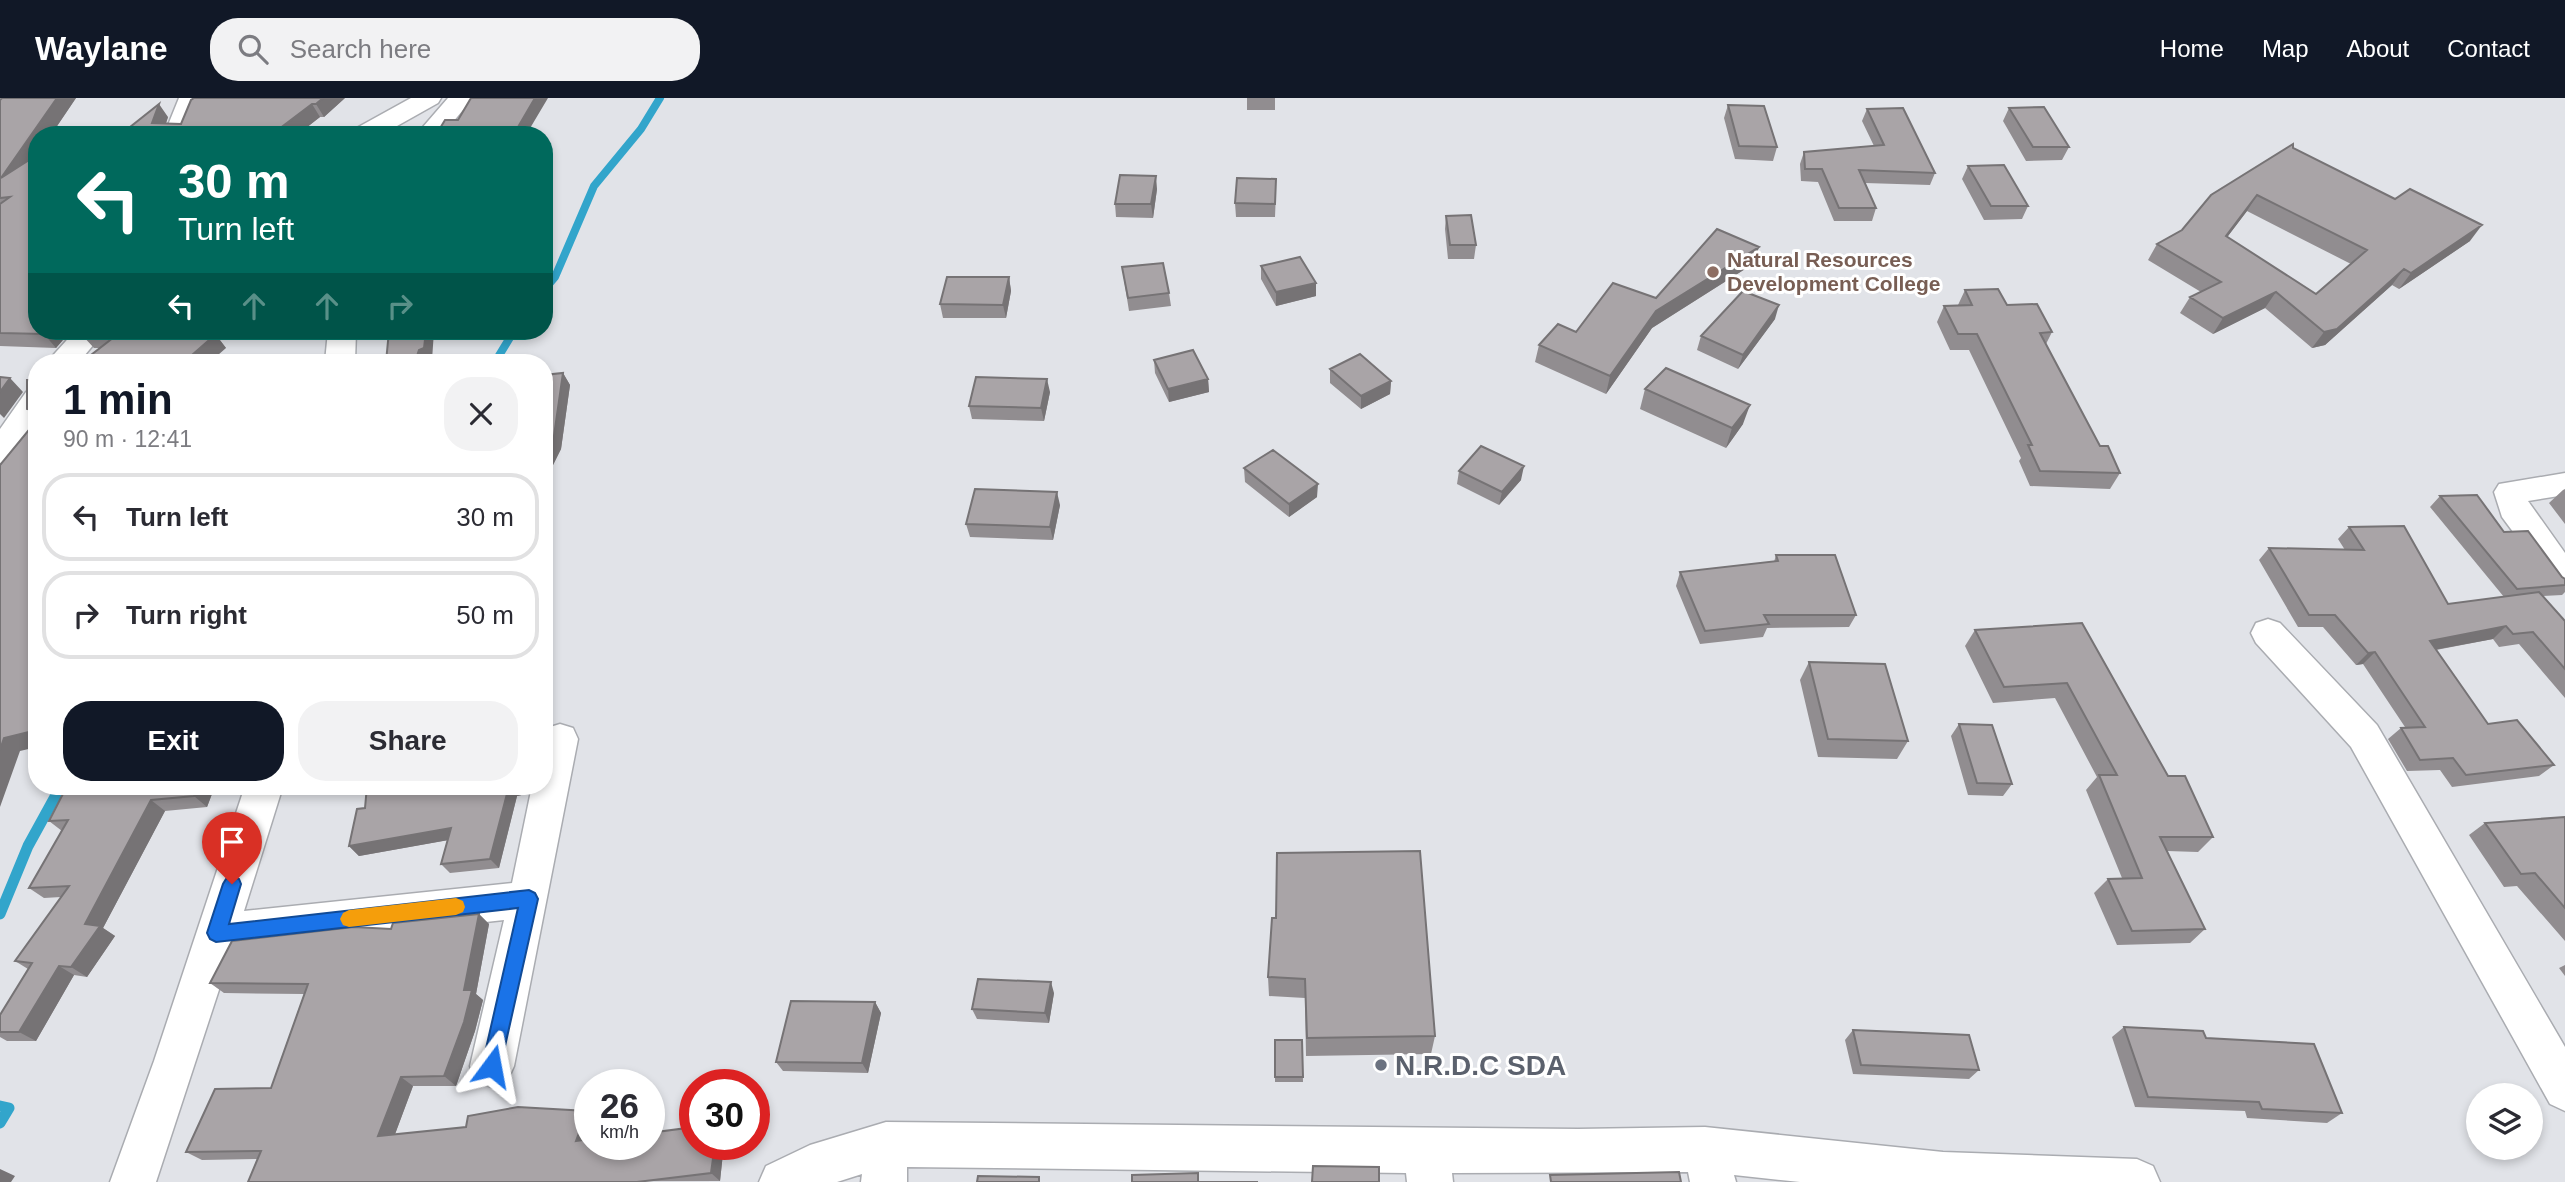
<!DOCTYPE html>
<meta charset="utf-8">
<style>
body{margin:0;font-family:Arial,sans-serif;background:#f2f2f3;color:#2b2b33;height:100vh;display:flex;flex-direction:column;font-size:26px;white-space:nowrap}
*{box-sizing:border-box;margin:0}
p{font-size:23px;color:#7c7c81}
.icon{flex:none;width:38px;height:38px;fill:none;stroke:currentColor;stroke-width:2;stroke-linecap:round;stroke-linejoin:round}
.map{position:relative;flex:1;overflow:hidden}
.drawer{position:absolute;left:28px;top:256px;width:525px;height:441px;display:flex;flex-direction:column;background:#fff;border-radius:28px;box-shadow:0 4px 10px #0003}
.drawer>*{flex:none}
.hud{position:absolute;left:28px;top:28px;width:525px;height:214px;border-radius:28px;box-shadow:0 4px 10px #0003;background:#00695c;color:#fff;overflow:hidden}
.fabs{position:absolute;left:2466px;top:985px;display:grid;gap:14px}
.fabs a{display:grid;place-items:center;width:77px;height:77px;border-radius:50%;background:#fff;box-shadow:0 4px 10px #0003;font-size:35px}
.speed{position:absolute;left:574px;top:971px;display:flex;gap:14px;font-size:35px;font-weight:700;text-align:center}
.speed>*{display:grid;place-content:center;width:91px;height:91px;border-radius:50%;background:#fff;box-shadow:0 4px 10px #0003;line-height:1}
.speed small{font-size:18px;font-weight:400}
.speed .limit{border:10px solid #d22;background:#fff;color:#111}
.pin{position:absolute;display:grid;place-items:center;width:60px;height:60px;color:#fff;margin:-72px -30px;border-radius:50% 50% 50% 0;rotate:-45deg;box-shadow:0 0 7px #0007}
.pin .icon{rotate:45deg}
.me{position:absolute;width:77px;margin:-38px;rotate:13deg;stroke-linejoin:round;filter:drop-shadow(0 0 5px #0008)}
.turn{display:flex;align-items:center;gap:24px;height:147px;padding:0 35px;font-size:32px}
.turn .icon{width:91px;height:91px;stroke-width:2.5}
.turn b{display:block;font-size:49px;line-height:60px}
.lanes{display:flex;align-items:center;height:66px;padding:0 35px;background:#0003;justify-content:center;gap:35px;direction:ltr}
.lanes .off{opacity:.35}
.round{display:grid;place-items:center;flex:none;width:74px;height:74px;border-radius:28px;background:#f2f2f3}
.head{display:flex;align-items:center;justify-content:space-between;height:119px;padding:0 35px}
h1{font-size:42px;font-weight:700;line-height:52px;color:#111827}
.cta{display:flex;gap:14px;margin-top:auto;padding:14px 35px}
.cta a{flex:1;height:80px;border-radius:28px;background:#111827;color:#fff;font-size:28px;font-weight:700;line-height:80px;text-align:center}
.cta a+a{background:#f2f2f3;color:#2b2b33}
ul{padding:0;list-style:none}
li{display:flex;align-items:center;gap:21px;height:88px;margin:0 14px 10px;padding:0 21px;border:4px solid #e1e1e2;border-radius:28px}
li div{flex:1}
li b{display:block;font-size:26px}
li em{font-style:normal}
header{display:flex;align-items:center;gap:42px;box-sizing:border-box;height:98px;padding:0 35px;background:#111827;color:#fff}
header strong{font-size:33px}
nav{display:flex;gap:38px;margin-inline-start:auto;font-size:24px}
.search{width:490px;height:63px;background:#f2f2f3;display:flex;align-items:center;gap:18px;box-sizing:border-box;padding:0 24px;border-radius:28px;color:#7c7c81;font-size:26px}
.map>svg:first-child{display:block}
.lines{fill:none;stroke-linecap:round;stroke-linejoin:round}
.stream-far1{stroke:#32a5cb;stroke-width:8}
.stream{stroke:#32a5cb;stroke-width:11}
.street-casing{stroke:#aaacb1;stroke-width:3}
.street{fill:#fff;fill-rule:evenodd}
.wall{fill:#918d90;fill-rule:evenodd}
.shaded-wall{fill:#767375}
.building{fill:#a9a4a7;stroke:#767375;stroke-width:2;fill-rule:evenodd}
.route{fill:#1a73e8;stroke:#114b97;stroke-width:2}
.slow{fill:#f59e0b}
.education-dot{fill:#8d6e63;stroke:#fff;stroke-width:2.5}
.worship-dot{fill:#6b7280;stroke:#fff;stroke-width:2.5}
.labels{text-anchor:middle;stroke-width:6;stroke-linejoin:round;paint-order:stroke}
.far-education-label{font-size:21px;font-weight:bold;fill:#785e54;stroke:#fff;text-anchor:start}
.near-worship-label{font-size:28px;font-weight:bold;fill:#5b616d;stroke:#fff;text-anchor:start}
</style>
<header>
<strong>Waylane</strong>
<div class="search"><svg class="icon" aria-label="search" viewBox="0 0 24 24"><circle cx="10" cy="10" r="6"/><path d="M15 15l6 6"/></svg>Search here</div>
<nav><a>Home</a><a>Map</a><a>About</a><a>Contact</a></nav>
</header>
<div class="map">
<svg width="2565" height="1084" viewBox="0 0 2565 1084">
<rect width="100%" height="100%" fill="#e1e3e8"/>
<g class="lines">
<!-- stream-far1 -->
<path class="stream-far1" d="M544,192l11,-13 39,-91 47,-57 19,-31
M495,264l19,-31"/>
<!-- stream -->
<path class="stream" d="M0,816l28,-68 33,-60
M0,1008l9,2 -9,15"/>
<!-- street casing -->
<g class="street-casing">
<path id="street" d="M179,0h24l-14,37h-25z
M411,0h30l-3,5 -57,32h-31l3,-5z
M448,0h25l-31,37h-26z
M75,233h30l-26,31h-32z
M328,233h28l-1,31h-30z
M37,291v33l-26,38 -11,3v-34l26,-37z
M2565,375v22l-37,6 37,52v37l-12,-4 -51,-69 -8,-25 5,-8z
M2268,521l12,4 97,102 188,322v64l-15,-7 -199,-357 -95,-104 -5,-10 5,-10z
M560,626l13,4 5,11 -64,327 -7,15 -15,6 -15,-6 -7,-15 34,-146 -272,30 -76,232h-46l44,-121 91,-275h38l-39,125 268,-28 20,-97h12v-52l3,-6z
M886,1024l692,7 127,-2 238,25 194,7 16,7 7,16h-360l-66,-7 2,7h-46l-2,-10 -236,1 1,9h-46l-1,-9 -499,-6v15h-46l1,-8 -25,8h-78l7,-16 44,-21z"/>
</g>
<!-- street -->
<use href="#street" class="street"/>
</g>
<!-- wall -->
<path class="wall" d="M76,0l-25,37h-14v196l31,3 -12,14 -56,-2v-246z
M345,0l-21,19h-4l-23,18h-177l48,-18 -2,6 15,1z
M1247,0h28v12h-28z
M1728,7l49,42 -4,14 -38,-2 -11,-41z
M2009,10l60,39 -7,13 -36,1 -23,-40z
M1867,11l68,64 -5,12 -65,-2 11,25 -4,13h-38l-16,-39 -17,-1 -1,-17 4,-12 70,-6 -12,-25z
M2293,50l177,93 -71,48 -7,-4 -67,60 -13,3 -47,-40 -52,26 -33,-21 10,-16 11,-5 -53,-32 9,-16 25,-14zM2247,113l104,53 -35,30 -89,-57z
M1968,68l60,40 -6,13 -38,1 -22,-41z
M1157,91l-4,29 -37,-1 -1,-13z
M1276,94l-1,25h-39l-1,-14z
M1446,118l30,29 -2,14h-26l-3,-30z
M1759,149l-6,17 -101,64 -46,66 -71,-32 4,-17 37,-13 80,-34z
M1261,168l55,17v13l-40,10 -15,-27z
M1122,169l47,26 2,13 -42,5z
M1009,179l2,14 -5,27h-63l-3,-14z
M1965,192l42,15 45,27 -6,12 54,102 20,27 -10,16 -80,-3 -11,-25 2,-3 -52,-108h-19l-13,-28 7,-16 14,-1z
M1775,221l-37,50 -41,-19 4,-14z
M82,237h134l10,13h-132z
M1154,262l54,19 1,13 -40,10 -14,-29z
M1330,271l61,12 -1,13 -29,15 -31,-26z
M563,275l7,12 -9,64 -11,22 -6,-1v-95z
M37,283v39l-10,-11z
M1645,291l98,35 -17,24 -86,-39z
M1050,294l-6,29 -72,-2 -3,-13z
M1244,370l73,29 -28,20 -44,-35z
M1459,373l62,9 -22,25 -42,-21z
M2565,391v35l-16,-21 14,-13z
M2440,398l64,36 61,47v13l-3,3 -19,1 22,25v77l-46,-54 -20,3 -6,-8 -57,11 52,74 66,41 -15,11 -87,11 -12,-17 -33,1 -19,-32 13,-11 4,-1 -42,-63 -7,1 -33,-38h-25l-39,-67 10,-12 76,2 -7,-11 11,-12 99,77 56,-7 -74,-90z
M1060,407l-7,35 -83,-3 -4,-13z
M1776,457l80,60 -7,12 -82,1 -4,9 -63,7 -24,-58 4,-14 94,-10z
M2082,525l86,153 45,61 -15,15 -31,-1 38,78 -15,14 -73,2 -23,-52 14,-14 14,-1 -36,-88 11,-13 -42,-79 -62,5 -28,-57 10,-16z
M1809,564l99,79 -11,18 -79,-2 -18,-77z
M1959,626l53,60 -9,12 -35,-1 -17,-59z
M215,688l-8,21 -42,4 -62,117 12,8 -28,41 -13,-2 -38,66h-29l-7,-4v-22l28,-46 -13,-8 46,-64 -17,1 -15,-10 33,-57 -13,-10z
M526,696l-9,2 -18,72 -49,5 -9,-9 7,-24 -89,16 -10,-10 16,-38z
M2565,719v124l-48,-55 -13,1 -35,-52 16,-12z
M479,816l10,10 -13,70 7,6 -8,31 -19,55h-43l-18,48 195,10h134l-4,37 -472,1 9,-23 -55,1 -16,-8 85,-64 33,-94 -80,-1 -14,-10 181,-54z
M1272,820l163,118 -4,18 -125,2 -1,-58 -36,-2 -1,-19z
M2565,867v11l-6,-8z
M1054,895l-5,30 -72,-4 -5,-10z
M875,904l6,11 -13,60 -85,-2 -7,-9z
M2124,929l82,11 136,75 -15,10 -80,-5 -2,-7 -110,-4 -23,-70z
M1853,932l126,40 -10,9 -116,-5 -8,-34z
M1275,942h27l1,42h-28z"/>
<!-- shaded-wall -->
<path class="shaded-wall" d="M57,0h19l-25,37h-14v20l-36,23z
M323,0h22l-21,19 -8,-13z
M535,0h13l-22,37 -12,-1z
M159,6l9,13 -6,18 -10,-12z
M312,6l8,13 -23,18h-26z
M1156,78l1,13 -4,29 -2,-14z
M2257,97l-10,16 -31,41 10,-16z
M2482,127l-12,16 -71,48 12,-16z
M1759,149l-6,17 -101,64 -46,66 4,-18 46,-65z
M2404,171l-12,16 -67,60 -13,3 12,-16z
M1009,179l2,14 -5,27 -3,-13z
M1316,185v13l-40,10v-14z
M2276,194l-11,16 -52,26 10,-16z
M1779,207l-4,14 -37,50 5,-14z
M48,233h17l3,3 -12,14 -12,-14z
M197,233h22l-3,4 10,13 -16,14h-26z
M426,233h8l-2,29 -6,2h-11z
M563,275l7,12 -9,64 -11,22 -6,-11v-4z
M10,280l13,14 -19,26 -4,-4v-22z
M1047,281l3,13 -6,29 -3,-13z
M1208,281l1,13 -40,10 -1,-13z
M1391,283l-1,13 -29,15v-13z
M1750,307l-7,19 -17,24 6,-20z
M1524,368l-3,14 -22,25 3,-13z
M1318,386l-1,13 -28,20v-13z
M1057,394l3,13 -7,35 -3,-13z
M2506,528l-13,13 -76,14 13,-12z
M2375,554l-12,12 -7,1 12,-12z
M37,632v17l-17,4 -20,56v-57l4,-12z
M198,688h17l-8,21 -13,-11z
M509,688h17v8l-9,2 -18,72 -9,-9z
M151,702l14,11 -62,117 12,8 -28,41 -16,-10 14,-43z
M451,730l9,10 -101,18 -10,-10z
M479,816l10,10 -13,70 7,6 -8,31 -19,55 -12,-10 20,-86z
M59,868l15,9 -38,66 -17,-9z
M1051,884l3,11 -5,30 -4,-10z
M875,904l6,11 -13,60 -6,-10z
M401,979l12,9 -22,59 -13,-9z
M587,1013l3,3v26l-14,1z
M715,1046h9l-4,37 -9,-8z
M0,1071l15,7 -4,6h-11z"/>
<!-- building -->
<path class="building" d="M2,0h55l-56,80 36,-23v176h11l-4,3 -44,-1v-129l10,-7 -10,1v-98z
M194,0h129l-7,6h-4l-41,31h-151l39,-31 -7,19 29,1 10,-24z
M471,0h64l-21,36 16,-1 -1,2h-93l9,-15h13z
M1728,7l36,1 13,41 -38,-1z
M2044,9l25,40h-36l-24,-39z
M1903,10l32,65 -76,-3 17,38h-37l-17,-39h-17l-1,-17 80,-7 -17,-36z
M2293,46v4l102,51 15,-10 72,36 -71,48 -7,-4 -67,60 -13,3 -48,-40 -53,26 -33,-21 31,-15 -64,-38 25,-14 29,-35zM2257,97l110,55 -51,44 -90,-58z
M2004,67l24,41h-37l-23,-40z
M1120,77l36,1 -5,28h-36z
M1237,80l39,1 -1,25 -40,-1z
M1471,117l5,30h-26l-4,-29z
M1717,131l42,18 -103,64 -46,65 -71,-31 19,-21 18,8 37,-49 43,15z
M1300,159l16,26 -40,9 -15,-26z
M1163,165l6,30 -41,5 -6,-31z
M947,179h62l-6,28 -63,-1z
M1998,191l9,16 30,-1 15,28 -12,1 60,113h8l12,27 -80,-2 -12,-26h4l-55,-111h-19l-14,-28 28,-1 -7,-15z
M1743,193l36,14 -36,50 -42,-19z
M88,233h110l18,3 -32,28h-102l32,-25 -32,-2z
M389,233h37l-2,17 -5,2 -4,12h-29z
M1193,252l15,29 -40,10 -14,-29z
M1360,256l31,27 -30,15 -31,-27z
M1666,270l84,37 -18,23 -87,-39z
M563,275l-9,63 -10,20v-81z
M0,279l10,1 -10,14z
M976,279l71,2 -6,29 -72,-2z
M27,282l10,1v30l-10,-2z
M37,322v310l-33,8 -4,12v-285z
M1481,348l43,20 -22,26 -43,-21z
M1273,352l45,34 -29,20 -45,-36z
M975,391l82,3 -7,35 -84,-3z
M2477,397l27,37 24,-1 34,46 3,2v6l-48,4 -77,-93z
M2404,428l44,78 91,-12 26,29v48l-32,-37 -20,2 -7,-8 -76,15 58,83 29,-4 37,45 -88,10 -13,-17 -33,2 -19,-32 24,-1 -50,-75 -7,1 -33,-38h-26l-40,-67 95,2 -15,-23z
M1776,457h59l21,60h-92l5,9 -64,7 -25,-59 98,-11z
M2082,525l86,153h17l28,61h-53l45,92 -73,2 -24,-52 34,-1 -43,-103h18l-50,-92 -63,4 -29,-57z
M1809,564l76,2 23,77 -80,-2z
M1959,626l33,1 20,59 -35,-1z
M67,688h131l-4,10 -43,4 -66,124 15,2 -29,41 -12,-1 -40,66h-19v-17l32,-52 -17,-2 54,-75 -40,2 39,-68 -19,1z
M367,688h145h-3l-19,73 -49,5 10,-36 -102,18 8,-37 8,-1z
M2565,719v91l-30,-35 -14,1 -36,-51z
M1420,753l15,185 -128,2 -2,-59 -37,-2 4,-59h4l1,-65z
M479,816l-15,76h8l-8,32 -20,54 -43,1 -23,59 88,-9 2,-11 50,-9 69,4 -11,30 14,-2v5h59v-11l46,-6v17h20l-4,29 -74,9h-389l13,-31 -75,1 29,-63 56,-1 37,-104 -98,-1 22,-42 122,-14 37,2 2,-6z
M978,881l73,3 -6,31 -73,-4z
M791,903l84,1 -13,61 -86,-1z
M2124,929l79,4 3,7 108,6 28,69 -80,-4 -3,-7 -111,-5z
M1853,932l116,5 10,35 -118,-5z
M1275,942h27l1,37h-28z
M1313,1068l66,1v15h-67z
M1679,1074l2,10h-130l-1,-7z
M1198,1075v9h60h-126v-7z
M978,1078l61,1v5h-62z"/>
<!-- route -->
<path class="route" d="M232,778l7,3 2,5 -12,40 300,-34 6,3 3,6 -39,174 -7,3 -7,-3 -3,-7 36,-158 -302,34 -6,-3 -3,-6 16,-49 3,-5z"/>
<!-- slow -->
<path class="slow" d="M456,800l7,3 2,6 -2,5 -7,3 -107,12 -6,-2 -3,-6 3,-6 6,-3z"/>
<!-- markers -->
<circle class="education-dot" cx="1713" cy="174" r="7"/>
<circle class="worship-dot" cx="1381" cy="967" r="7"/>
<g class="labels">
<!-- far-education labels -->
<g class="far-education-label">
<text x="1727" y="169">Natural Resources<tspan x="1727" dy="24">Development College</tspan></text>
</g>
<!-- near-worship labels -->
<g class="near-worship-label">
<text x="1395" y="977">N.R.D.C SDA</text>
</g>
</g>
</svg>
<div class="fabs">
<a><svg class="icon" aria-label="layers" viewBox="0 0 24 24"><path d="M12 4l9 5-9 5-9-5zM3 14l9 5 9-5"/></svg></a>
</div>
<div class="speed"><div>26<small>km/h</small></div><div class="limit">30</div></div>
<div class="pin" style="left:232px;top:786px;background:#d93025"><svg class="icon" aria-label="arrive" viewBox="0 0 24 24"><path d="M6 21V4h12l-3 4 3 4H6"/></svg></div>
<svg class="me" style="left:492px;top:968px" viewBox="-20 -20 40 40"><path d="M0-17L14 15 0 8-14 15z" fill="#1a73e8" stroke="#fff" stroke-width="4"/></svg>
<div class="hud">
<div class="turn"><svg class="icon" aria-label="left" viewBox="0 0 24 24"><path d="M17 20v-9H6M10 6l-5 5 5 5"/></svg><div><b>30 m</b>Turn left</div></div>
<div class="lanes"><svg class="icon" aria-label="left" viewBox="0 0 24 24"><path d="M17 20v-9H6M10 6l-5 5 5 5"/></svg><svg class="icon off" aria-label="ahead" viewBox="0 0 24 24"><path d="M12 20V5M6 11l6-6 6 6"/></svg><svg class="icon off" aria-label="ahead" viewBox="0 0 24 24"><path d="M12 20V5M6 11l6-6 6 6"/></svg><svg class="icon off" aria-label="right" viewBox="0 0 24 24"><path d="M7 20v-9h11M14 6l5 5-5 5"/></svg></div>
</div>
<section class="drawer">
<div class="head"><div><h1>1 min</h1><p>90 m · 12:41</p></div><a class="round"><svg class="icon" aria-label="close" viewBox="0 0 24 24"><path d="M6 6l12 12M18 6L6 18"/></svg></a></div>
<ul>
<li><svg class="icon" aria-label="left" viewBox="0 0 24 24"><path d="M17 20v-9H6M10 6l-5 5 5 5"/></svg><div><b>Turn left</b></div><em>30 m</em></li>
<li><svg class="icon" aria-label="right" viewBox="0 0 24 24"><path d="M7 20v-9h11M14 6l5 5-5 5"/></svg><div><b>Turn right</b></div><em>50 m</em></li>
</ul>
<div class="cta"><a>Exit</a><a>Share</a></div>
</section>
</div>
